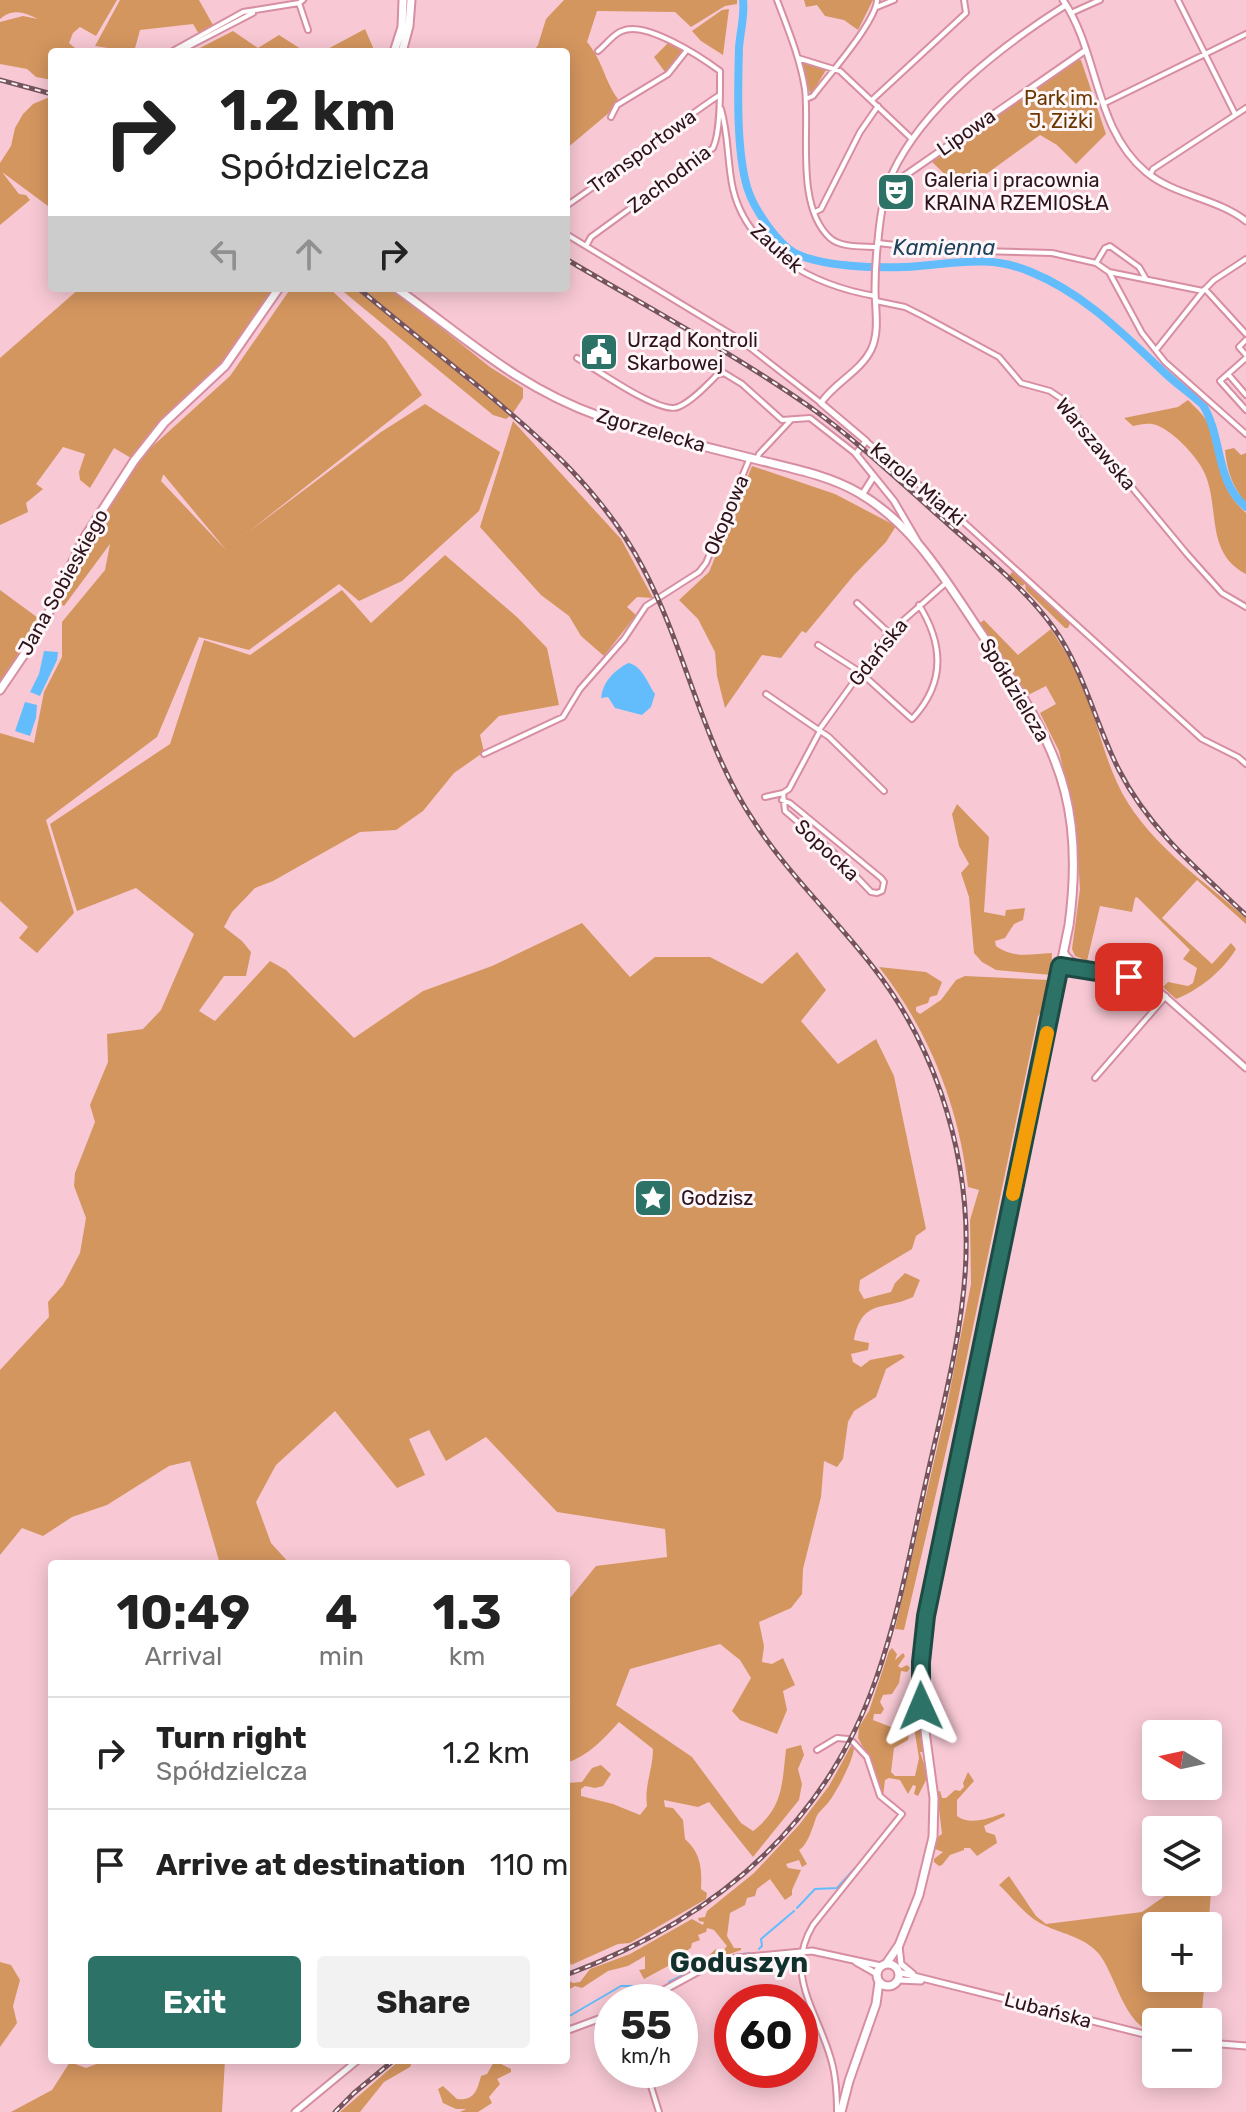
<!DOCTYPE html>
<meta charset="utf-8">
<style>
body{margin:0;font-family:Rubik,sans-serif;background:#f2f2f2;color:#222;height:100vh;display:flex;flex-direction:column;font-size:30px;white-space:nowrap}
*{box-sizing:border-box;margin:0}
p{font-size:26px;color:#767676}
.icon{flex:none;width:44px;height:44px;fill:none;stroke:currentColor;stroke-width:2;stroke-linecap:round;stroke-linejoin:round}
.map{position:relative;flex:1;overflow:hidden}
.details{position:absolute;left:48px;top:1560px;width:522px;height:504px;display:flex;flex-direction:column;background:#fff;border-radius:8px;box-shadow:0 4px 20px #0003}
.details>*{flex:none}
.hud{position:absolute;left:48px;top:48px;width:522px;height:244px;border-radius:8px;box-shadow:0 4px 20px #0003;background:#fff;color:#222;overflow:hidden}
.needle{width:52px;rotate:279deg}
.controls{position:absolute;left:1142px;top:1720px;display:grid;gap:16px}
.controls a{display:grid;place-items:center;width:80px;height:80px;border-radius:8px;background:#fff;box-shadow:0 4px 20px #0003;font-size:40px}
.speed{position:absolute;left:594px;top:1984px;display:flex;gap:16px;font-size:40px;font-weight:700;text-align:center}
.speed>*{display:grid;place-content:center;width:104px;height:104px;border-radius:50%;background:#fff;box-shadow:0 4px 20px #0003;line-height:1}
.speed small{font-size:20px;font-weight:400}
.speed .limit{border:12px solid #d22;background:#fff;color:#111}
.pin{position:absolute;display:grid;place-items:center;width:68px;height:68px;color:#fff;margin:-34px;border-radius:16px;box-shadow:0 4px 12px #0006}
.me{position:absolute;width:88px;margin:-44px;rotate:359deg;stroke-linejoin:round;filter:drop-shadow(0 0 6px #0008)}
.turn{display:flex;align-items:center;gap:28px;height:168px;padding:0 40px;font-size:36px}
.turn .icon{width:104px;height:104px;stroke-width:2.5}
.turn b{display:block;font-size:56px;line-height:68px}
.lanes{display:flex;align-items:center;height:76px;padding:0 40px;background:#0003;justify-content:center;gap:40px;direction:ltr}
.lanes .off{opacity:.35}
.eta{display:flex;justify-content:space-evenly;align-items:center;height:136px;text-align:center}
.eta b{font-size:48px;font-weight:700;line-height:56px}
.button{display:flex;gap:16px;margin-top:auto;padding:16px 40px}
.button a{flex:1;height:92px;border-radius:8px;background:#2c7267;color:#fff;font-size:32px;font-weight:700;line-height:92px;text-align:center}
.button a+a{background:#f2f2f2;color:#222}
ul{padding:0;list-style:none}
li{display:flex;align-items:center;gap:24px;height:112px;padding:0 40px;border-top:2px solid #e0e0e0}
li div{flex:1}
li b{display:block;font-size:30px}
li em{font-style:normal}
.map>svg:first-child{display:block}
.green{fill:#d4965f;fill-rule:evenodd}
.water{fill:#63bdfc}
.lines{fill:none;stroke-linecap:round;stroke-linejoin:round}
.stream{stroke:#63bdfc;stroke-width:2}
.river{stroke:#63bdfc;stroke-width:8}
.minor-casing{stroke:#d78ea2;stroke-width:8}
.tertiary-casing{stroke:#d78ea2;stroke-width:9}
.primary-casing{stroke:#d78ea2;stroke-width:11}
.minor{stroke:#fff;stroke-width:4}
.tertiary{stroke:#fff;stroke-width:5}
.primary{stroke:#fff;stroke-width:7}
.rail-casing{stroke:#76545d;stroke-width:5}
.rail{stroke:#fef6f8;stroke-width:2;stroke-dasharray:6;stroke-linecap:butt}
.route-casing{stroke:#1d4a43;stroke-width:20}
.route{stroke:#2c7267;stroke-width:14}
.slow{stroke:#f59e0b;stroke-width:14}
.labels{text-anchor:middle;stroke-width:6;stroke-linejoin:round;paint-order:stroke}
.park-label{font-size:20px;fill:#693800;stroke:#fef6f8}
.street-label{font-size:20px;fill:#2e131b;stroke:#fef6f8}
.poi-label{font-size:20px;fill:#2e131b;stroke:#fef6f8;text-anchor:start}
.water-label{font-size:22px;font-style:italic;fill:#1c425c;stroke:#fef6f8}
.district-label{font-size:28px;font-weight:bold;fill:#10312c;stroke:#fef6f8}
</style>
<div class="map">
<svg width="1246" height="2112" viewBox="0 0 1246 2112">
<rect width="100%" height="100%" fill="#f8c9d5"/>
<!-- green -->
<path class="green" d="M0,0h117l-21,36 -16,-9 -7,6 -4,10 6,5 19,4h-42v28l-16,-3 -9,-8 -27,-5v-42l23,-6 15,3c-13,-7 -26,-11 -38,0z
M120,0h79l14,25 -14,9 -6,-10 -53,6 -6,22 -39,-6z
M564,0h173v4l-12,2 -34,21 -16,-15 -78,-1 -10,31c16,19 17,38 31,57l-8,13 -44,37v-97h-33l5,-7 8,-26z
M804,0h69l-15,30 -14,-10 -19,-4 -8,-11 -11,2z
M729,9l-6,46 -22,-14 -9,-10 30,-21z
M365,29l10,23h-53z
M233,31l25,17 21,-13 25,16 11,1h-123z
M668,43l16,6 -19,23 -11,-15z
M1076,59l5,1 25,74 -30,30 -19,-19 -17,-10 -66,48 -17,3 -26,-25z
M804,62l22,8 -14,23h-2l-8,-29z
M52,96v113l-50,-37 17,22 7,1 4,5 -30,25v-62l11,-17 4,-18 8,-14 10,-10z
M80,288h194l-48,72 -65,60 -30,38 -17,-10 -24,40 -10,-8 -1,-8 6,-18 -22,-7 -27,37 7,5 -17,14 2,9 -28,13v-167z
M291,288h38l57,53 36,54 -175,138 134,-101 44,-28 75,48 -21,59 -77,70 -43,20 -20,-17 -90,66 -50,-13 -42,100 -111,83 28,93 -37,40 -18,-15 9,-11 -28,-26v-168l34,10 10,-51 18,-35v-35l43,-52 5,-26 -46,62 -5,-3 35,-73 51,-77 85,-77zM163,475h1l62,75 -65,-69z
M339,288h16l155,128 -4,3 -13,-4z
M362,288h29l99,79 33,21v10l-10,15z
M1188,400c8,8 16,15 21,25 17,34 3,57 37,88v61c-41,-21 -26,-65 -41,-100 -7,-17 -35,-47 -53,-50 -6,-1 -13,1 -19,2l-9,-8 54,-11z
M513,421l108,118 32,59 -16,-1 -10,10 9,8 -32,41 -23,-20 -12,-20 -28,-21 -61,-68z
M1234,448l7,7 5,-2v50c-14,-17 -19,-32 -21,-53z
M752,466l83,28 61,32 -10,16 -32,33 -48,58 -4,-2 -21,27 -19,-3 -37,53 -8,-32 -2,-24 -17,-33 -19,-19 30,-28z
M445,555l73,63 29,30 12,57 -60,11 -19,19 4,17 -30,21 -31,38 -27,19 -36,2 -87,49 -18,7 -23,24 -8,15 18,14 9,11 -5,24h-22l-25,35 16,10 55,-60 16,9 68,68 69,-47 69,-25 90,-43 48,54 25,-20h55l52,27 35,-32 29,38 -25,31 37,43 38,-25 18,37 32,153 -10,7 -4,13 -52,31 -1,10 5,9 27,-7 4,-9 10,-10 15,7 -7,17c-29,14 -51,1 -59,43l15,3 -1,7 -17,4 2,8 8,5 9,-7 31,-6 4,3 -19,12 -10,28 -22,14 -6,11 -5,37 -6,8 -13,-6 -3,36 -18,72 -1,25 -11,14 -32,14 5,24 -2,16 10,2 11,-6 12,27 -12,6 4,19 -10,24 -37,-14 -8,-9 19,-33 -11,-18 -20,-16 -90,25 -14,36 76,52 49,66 12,8c30,-23 29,-46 33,-82l15,-4 3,10 -6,14 4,15 -3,16 -46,57 -44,-55 -11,5 -34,-7 1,7 8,1 10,12 2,19c16,14 17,29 16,50l6,4 -1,6 -76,44 -12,1 -47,21 -5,-12v-170l16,-1 10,-14 9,-3 10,9 -8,12 -8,2 -10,-2 -4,3v7l32,8 27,11 7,-9c-3,-20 6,-37 6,-57l-34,-27c-15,17 -31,34 -53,41v-160l30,-37 71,-9 -2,-28 -108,-17 -71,-75 -40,24 -17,-31 -20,9 16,36 -28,13 -62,-77 -59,54 -20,37 15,41 19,21h-70l-30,-103 -21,5 -62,39 -35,12 -29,19 -21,-8 -22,27v-185l49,-53 -1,-15 15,-17 17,-32 6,-35 -12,-32 1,-13 20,-51 -5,-17 18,-43 -1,-28 36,-5 18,-19 33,-76 -58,-46 -59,23 -27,-87 120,-80 34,-104 46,15 92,-65 29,33z
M1013,571l57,52 -2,5h-3l-39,-38 -1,-6 -3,2 -13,-10z
M0,590l45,33 -45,67z
M984,620l34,35 33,-26c12,19 25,39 33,59 15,38 22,80 44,115 30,47 77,79 118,115v6l-49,-44 -35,38 50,46 19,-21 5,6c-13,22 -37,41 -60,50l-13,-12 5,-5 20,4 5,-3 4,-15 -14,-9 7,-9 -53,-53 -2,1 -3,14 -32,-6 -13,55 -12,-5 -3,-7 8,-60 -4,-64 -17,-74 -19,-38 16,-9 -10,-18 -18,9 -48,-72z
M957,804l32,33 -5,75 21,4 1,-6 19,-2 -2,12 -9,4 -9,14 -10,3 1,5c18,13 34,8 56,7l-1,22 -55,-5 -14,-8 -8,-9 -5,-56 -8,-24 8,-9 -10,-18 -7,-32z
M879,967l47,5 16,10 -5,13 -7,2 -2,6 -12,4v4l4,3 21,-14 15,-20 9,-4 84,4 -3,26 -8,10 -81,388 -53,226 -9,-1 51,-219 25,-126 -1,-64 9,-30 -11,-3c-9,-81 -39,-156 -89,-220z
M892,1648l5,6 -2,6 8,-7 2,3 -7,10 3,2 6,-3 3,3 -3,4 -6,-1 -2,12 -7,11 -9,1 -3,7 4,7 -3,5h-7l-1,6 36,14 -1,6 -14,8 -3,24 4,4h20l4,-18 -11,-68 8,-20 1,46 7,36h-4l8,24 -10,20 -4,-2 2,-8 -3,-1 -5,9 -8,-14 -11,-2 -4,2 -2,17 -14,-39 -11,-20 1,-11 10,-16 20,-60z
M854,1745c2,11 -18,48 -26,58 -4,5 -10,9 -12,15 -3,8 -8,27 -17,32l8,14 -5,3 -3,-7 -13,4 2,4 13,2 -9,20v5l-7,5 -15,-21 -13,10 -2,7 -8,2 -2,7 -15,8 -3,23 7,12h7v2l-31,11 -2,-5 8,-7 5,4 6,-7 -13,-16 -7,-2 -1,4 -8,3 2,5 -8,3 -1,5 -7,4 -1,6 -39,21 -5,-9 6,-1v-13l-17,10 -20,5 -26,17 -7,-2 -9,5v-12l7,4 7,-1 10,-13 40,-15 62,-35 11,6 1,-3 -5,-1 -1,-3 7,-1 2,-6 47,-38 45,-48 30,-39 22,-40z
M968,1772l6,9 -17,19v16c13,10 33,2 47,-3l1,3 -21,10 2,6 9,3 2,8 -20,13 -7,-8h-6v2l-14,5 -8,10 -3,1 -5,-4v-3l9,-7 -8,-3 1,-11 6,-4 -5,-42 3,-1 2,7h4l9,-8 5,1 4,-4 -1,-4z
M1213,1862l-5,72v-8h-52v52h49l-4,44h-45v10c-31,-3 -40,-57 -57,-78 -15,-18 -39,-20 -59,-31 -16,-9 -28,-26 -41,-38l10,-9 27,40 10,8 96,-12 43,-30h23v-16z
M0,1962l11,3 9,15 -7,26 4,17 -17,24z
M107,2060h118l-3,52h-211l41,-22 18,-28 16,6z
M400,2060h13l-3,7 -26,15 -24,30h-20z
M495,2060h9l-3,4 10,5v3l-14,7 3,5 -11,13 3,6 -14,9h-18l6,-3h-10l-13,-6 -5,-14 5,-3 14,13c17,2 20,-8 24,-23l6,-2z"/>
<!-- water -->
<path class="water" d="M44,651l14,1 -1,8 -17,36 -10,-4 9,-18z
M628,663c14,2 20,21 27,31l-4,13 -9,8 -27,-7 -7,-11 -7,1c2,-17 13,-27 27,-35z
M25,702l12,3 -1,13 -6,18 -15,-5z"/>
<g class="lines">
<!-- stream -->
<path class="stream" d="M797,1908l18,-19 22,-1 18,-20
M759,1949l3,-3 -1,-7 33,-28
M704,1964l23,-8 23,-3
M669,1982l30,-15
M566,2018l55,-32h10l17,7"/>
<!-- river -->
<path class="river" d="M743,0c2,16 -3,32 -4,48 -1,40 -3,101 8,139 6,21 31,58 50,67 28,13 78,14 108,13 44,-2 82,-14 126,5 54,22 93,63 135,102 12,11 25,20 37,31 20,34 12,76 43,102"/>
<!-- minor casing -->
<g class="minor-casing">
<path id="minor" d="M303,0l-4,3 9,27
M777,0c11,29 23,58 28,89 5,42 -10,117 25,149 11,10 33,8 47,9
M1178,0l57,114
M877,7l17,-7
M1071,13l29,-13
M171,52l72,-40 56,-9
M178,52l75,-39
M798,58l42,13 72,68
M806,99l7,-3c15,-20 63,-74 64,-96
M872,100l94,-87 -2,-13
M1103,104l143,-70
M721,109c8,27 6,54 12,80 15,64 84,97 142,107
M611,117l6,-12 51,-31 19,-24
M1150,175l3,-6 93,-61
M566,206c52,-35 100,-75 152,-110
M815,212l6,-3 39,-77 18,-26
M566,234l173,105 82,64
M878,243l61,7 113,3 44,10 13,9 33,61 23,29 81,72
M586,246l5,-9 122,-89c8,-17 7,-58 7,-77 -19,-14 -75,-51 -98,-40 -9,3 -16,14 -24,20
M1096,263l9,-15 5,-2 29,21 7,12
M1109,272l94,19 11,-11 32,-21
M1205,289l41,45
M876,301l29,6 18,9 76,41 22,26 29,8 15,10 36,49 86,104 35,39 24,14
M1246,340l-7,7 7,8
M1156,350l47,-59
M577,358c19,11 83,57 101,49 13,-5 28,-21 39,-32l7,-2 18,11 40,36 28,-2 46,36
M1246,358l-26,23 26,29
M1228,374l18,21
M866,441l92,76 244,222 36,18 8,7
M757,459l2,-5 31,-33
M660,597l39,-25 7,-9 43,-103
M857,603l32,30
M818,645l42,27 52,47c33,-35 32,-74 7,-114
M766,694l63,43 55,54
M819,730l70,-97 58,-51
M484,754l79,-37 17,-28 44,-50 22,-33 11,-7
M765,797l18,-4 6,-4 31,-58
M782,800l8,3 91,75 3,4 -2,9 -5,2 -6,-1 -38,-40 -48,-41 -2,-18
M1095,1078l71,-82
M817,1750l20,-12 11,1
M646,2070l13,42
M837,2112c0,-19 -1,-38 -7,-56 -14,-47 -46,-83 -17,-131l89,-111 -22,-18 -13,-39 -14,-15"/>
</g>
<!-- tertiary casing -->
<g class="tertiary-casing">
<path id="tertiary" d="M1063,0c36,53 31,129 83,172 29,24 71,26 100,49
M887,188l199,-138
M862,495l12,-19
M918,542l-24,-41 -38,-47 10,-13 -45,-38c13,-20 39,-31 50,-53 9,-18 4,-42 4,-61 0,-16 1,-33 3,-49 2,-22 5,-46 14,-66 31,-68 112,-130 174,-169
M1064,951c8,23 67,24 89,35l93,82
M1060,966l24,3
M899,1946l2,18 12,10
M856,1962l21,12
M898,1972l258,65
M898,1980l23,1
M642,2002l68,-37 17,-6 85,-8 69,15
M566,2031l46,-17
M1208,2043l38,3
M295,2112l63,-52"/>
</g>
<!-- primary casing -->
<g class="primary-casing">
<path id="primary" d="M394,52l8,-25 1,-27
M402,52l7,-26 2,-26
M396,288c69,49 121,99 203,128 53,19 109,31 163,45 33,8 68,15 97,32 56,33 87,88 122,140 34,51 69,100 84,159 11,43 10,89 4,133l-146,711 -3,58 14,104 -1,39 -14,58 -20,50 -13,19
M0,690l40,-59 43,-91 51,-79 30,-38 61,-57 54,-78
M877 1975a11 11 0 1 1 22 0a11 11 0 1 1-22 0Z
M841,2112l8,-31 27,-77 3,-22"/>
</g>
<!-- minor -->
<use href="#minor" class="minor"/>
<!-- tertiary -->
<use href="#tertiary" class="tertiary"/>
<!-- primary -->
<use href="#primary" class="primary"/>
<!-- rail casing -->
<g class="rail-casing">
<path id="rail" d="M0,80l52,14
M566,259c81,48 167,94 244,148 49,35 93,78 139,118 36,32 76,63 104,102 31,43 42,96 66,143 30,59 79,100 127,145
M358,288c40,33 80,66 120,98 64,53 126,107 165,182 44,83 59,177 112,255 34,52 80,95 118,144 30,38 52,80 68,126 46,136 21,232 -10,366 -17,73 -30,149 -55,220 -52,150 -165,242 -310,296
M335,2112l19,-19 40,-33"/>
</g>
<!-- rail -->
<use href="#rail" class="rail"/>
</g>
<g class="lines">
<!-- route casing -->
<g class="route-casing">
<path id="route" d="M921,1706v-44l5,-46 134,-650 69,11"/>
</g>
<!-- route -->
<use href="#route" class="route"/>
<!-- slow -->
<path class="slow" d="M1013,1194l34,-161"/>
</g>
<!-- icons -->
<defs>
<g id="theatre-square" transform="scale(2)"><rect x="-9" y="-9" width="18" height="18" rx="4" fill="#2c7267" stroke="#fef6f8"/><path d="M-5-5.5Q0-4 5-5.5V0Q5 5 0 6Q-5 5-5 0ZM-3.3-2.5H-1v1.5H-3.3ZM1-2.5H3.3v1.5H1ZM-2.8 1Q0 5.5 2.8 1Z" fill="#fff"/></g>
<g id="civic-square" transform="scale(2)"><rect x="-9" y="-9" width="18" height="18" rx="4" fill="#2c7267" stroke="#fef6f8"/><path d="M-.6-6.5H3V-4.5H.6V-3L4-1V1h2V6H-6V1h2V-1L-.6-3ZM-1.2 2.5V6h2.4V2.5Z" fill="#fff"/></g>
<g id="sight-square" transform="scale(2)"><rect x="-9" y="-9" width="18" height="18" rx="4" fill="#2c7267" stroke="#fef6f8"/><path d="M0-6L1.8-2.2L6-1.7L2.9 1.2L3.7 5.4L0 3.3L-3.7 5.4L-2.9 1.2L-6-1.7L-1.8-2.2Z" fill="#fff"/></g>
</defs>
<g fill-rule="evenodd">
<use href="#theatre-square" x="896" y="192"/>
<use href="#civic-square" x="599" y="352"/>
<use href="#sight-square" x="653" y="1198"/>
</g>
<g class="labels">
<!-- park labels -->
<g class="park-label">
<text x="1061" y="105">Park im.<tspan x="1061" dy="23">J. Ziżki</tspan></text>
</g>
<!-- street labels -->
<g class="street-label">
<text transform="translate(966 132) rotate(-35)" y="7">Lipowa</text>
<text transform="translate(642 151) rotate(-36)" y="7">Transportowa</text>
<text transform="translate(669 179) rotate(-37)" y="7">Zachodnia</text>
<text transform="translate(777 248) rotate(42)" y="7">Zaułek</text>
<text transform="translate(651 430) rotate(16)" y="7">Zgorzelecka</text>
<text transform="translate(1096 444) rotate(50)" y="7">Warszawska</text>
<text transform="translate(918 484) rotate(40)" y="7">Karola Miarki</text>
<text transform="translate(726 515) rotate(-67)" y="7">Okopowa</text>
<text transform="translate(63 582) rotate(-61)" y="7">Jana Sobieskiego</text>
<text transform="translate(878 652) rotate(-51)" y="7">Gdańska</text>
<text transform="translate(1015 690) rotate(59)" y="7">Spółdzielcza</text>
<text transform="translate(827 850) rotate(43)" y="7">Sopocka</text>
<text transform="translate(1048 2010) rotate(15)" y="7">Lubańska</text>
</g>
<!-- poi labels -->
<g class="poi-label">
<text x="924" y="187">Galeria i pracownia<tspan x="924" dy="23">KRAINA RZEMIOSŁA</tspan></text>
<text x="627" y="347">Urząd Kontroli<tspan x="627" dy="23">Skarbowej</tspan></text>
<text x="681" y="1205">Godzisz</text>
</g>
<!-- water labels -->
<g class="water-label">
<text x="944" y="255">Kamienna</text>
</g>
<!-- district labels -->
<g class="district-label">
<text x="739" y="1972">Goduszyn</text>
</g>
</g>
</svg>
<div class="controls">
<a><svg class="needle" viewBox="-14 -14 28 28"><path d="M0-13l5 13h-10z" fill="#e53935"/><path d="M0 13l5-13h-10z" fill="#767676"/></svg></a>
<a><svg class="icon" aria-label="layers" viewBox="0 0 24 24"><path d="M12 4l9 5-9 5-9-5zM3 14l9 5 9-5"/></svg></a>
<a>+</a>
<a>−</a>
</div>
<div class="speed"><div>55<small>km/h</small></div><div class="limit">60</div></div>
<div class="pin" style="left:1129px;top:977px;background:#d93025"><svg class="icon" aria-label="arrive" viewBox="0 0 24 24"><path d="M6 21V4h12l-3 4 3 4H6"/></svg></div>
<svg class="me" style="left:921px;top:1706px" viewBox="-20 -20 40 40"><path d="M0-17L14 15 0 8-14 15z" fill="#2c7267" stroke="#fff" stroke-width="4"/></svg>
<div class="hud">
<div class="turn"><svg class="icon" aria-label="right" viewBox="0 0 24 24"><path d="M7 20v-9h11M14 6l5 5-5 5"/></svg><div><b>1.2 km</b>Spółdzielcza</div></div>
<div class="lanes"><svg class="icon off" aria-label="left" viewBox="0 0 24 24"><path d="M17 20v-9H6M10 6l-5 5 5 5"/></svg><svg class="icon off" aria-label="ahead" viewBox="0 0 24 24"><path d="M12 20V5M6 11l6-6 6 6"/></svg><svg class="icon" aria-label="right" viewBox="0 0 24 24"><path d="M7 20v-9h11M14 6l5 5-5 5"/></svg></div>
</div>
<section class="details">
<div class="eta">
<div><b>10:49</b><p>Arrival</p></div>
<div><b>4</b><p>min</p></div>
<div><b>1.3</b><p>km</p></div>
</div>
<ul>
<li><svg class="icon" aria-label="right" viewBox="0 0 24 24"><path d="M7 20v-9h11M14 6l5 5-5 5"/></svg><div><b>Turn right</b><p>Spółdzielcza</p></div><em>1.2 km</em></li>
<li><svg class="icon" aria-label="arrive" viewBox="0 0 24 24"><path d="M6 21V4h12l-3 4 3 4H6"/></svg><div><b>Arrive at destination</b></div><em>110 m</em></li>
</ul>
<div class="button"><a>Exit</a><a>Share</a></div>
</section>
</div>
